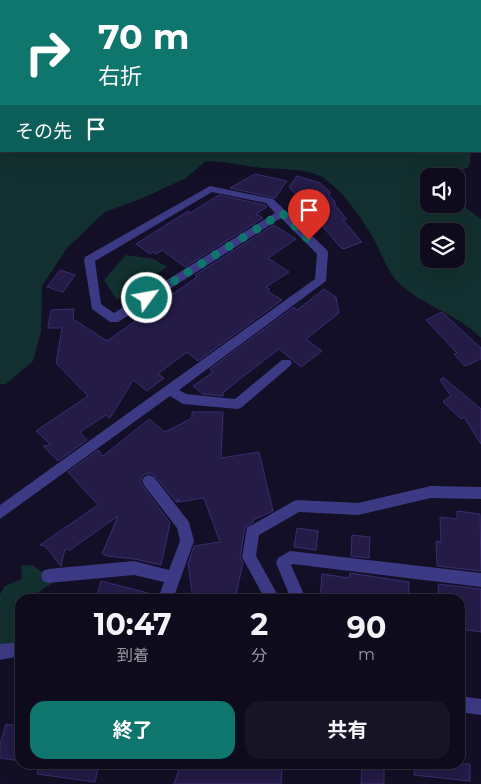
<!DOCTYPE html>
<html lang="ja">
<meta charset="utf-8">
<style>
body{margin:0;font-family:Montserrat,"Noto Sans JP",sans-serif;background:#171425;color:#f1f3f6;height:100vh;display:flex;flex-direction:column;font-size:19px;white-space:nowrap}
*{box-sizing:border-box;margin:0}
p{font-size:16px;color:#9b9ba3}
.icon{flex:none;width:28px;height:28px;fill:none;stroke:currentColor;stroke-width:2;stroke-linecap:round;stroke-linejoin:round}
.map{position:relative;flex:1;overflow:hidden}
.side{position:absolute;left:15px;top:594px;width:450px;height:175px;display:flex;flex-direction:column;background:#0e0b1c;border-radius:15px;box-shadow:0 5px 20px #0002,0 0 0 1px #2e2b3b}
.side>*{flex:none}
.hud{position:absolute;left:0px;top:0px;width:481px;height:152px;box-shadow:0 5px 20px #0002,0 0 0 1px #2e2b3b;background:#0f766e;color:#fff;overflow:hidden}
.fabs{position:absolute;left:420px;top:168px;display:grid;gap:10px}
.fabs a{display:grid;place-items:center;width:45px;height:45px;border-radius:10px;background:#0e0b1c;box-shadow:0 5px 20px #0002,0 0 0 1px #2e2b3b;font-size:25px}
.pin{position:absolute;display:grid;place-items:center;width:42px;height:42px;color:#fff;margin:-51px -21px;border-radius:50% 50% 50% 0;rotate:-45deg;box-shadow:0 0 5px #0007}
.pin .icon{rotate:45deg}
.me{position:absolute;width:55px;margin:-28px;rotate:58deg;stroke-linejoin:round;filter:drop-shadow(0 0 4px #0008)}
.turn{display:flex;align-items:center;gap:18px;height:105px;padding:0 15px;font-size:22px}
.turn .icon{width:65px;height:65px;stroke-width:2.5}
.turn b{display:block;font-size:35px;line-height:42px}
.then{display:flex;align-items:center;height:48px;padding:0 15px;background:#0003;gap:10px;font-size:19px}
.eta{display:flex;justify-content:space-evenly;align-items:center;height:85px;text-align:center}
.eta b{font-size:30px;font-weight:700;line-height:35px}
.button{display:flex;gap:10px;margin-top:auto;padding:10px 15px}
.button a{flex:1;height:58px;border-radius:15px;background:#0f766e;color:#fff;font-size:20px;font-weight:700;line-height:58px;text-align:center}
.button a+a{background:#171425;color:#f1f3f6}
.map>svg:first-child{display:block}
.green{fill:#12302f;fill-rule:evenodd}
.building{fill:#241b47;stroke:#3b2d73}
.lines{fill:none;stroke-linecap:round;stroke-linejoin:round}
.minor{fill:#3d3a85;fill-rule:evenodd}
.route{stroke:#0f766e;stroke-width:9;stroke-dasharray:0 16.2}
</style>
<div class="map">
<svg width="481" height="784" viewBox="0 0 481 784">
<rect width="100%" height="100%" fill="#130f26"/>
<!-- green -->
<path class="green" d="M0,0h480l1,75 -1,-74h-479v150h466l4,3 -2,13 -23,9h-17v28h27v-11l11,16 14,10v119c-23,-24 -61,-33 -84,-57 -10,-10 -19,-37 -28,-50 -12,-19 -25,-38 -44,-52 -15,-12 -51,-9 -70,-12 -17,-2 -32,-6 -49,-6l-20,17 -43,20 -38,14 -38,36 -25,38 -1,46 -8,29 -27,23h-6zM429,231h27v28h-27z
M126,255l28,4 13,8 -50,33 -13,-20z
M32,565l23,16 -26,18h-9l-2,44 -18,2v-51l5,-8 17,-7 -1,-13z"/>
<!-- building -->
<path class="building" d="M255,174l32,7 -12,17 -45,-10z
M297,176l23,7 11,10 -3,1 8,9 -2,1 13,15 -4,1 19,22 -18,7 -3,-1 -22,-26 2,-1 -32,-34z
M219,195l46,10 2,2 -11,7 7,4 -78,49 -23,-17 -6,4 -3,-2 -3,2 -14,-10 52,-33 2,2z
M274,225l22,14 -28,19 21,14 -23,15 4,2 -3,2 15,9 -84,61 -11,-9 -29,22 6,4 -17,13 -14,-11 -23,38 -4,-3 -26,17 7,8 -29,21 -15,-15 8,-1 -15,-14 52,-35 -32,-33 6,-35h-14l3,-18 23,-1 -1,10 34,22 90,-64 -2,-2z
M60,270l15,5 -12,17 -16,-5z
M324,289l12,8 3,16 -33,26 16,12 -21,16 -22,-18 -43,33 -13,11v3l-20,-2 -10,-8 20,-14 -3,-3 84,-62 3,3z
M442,312l39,36v11l-16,7 -11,-12 3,-1 -31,-33z
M443,377l38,32v35l-17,-27 -3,2 -17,-16h1l-2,-2 8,-5 -11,-16z
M192,412h31l-2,46 38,-6 14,59 -20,9 1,2 -9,6 -5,29 3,6 -8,36h-42l-5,-35 6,-18 26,-4 -16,-44 -25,4 -1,-4 -1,5 -22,-27 -5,-3 -7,2 -3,7 30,41 -9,42 -27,-6 -27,-3 -5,-2 16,-38 -48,34 -5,-1 -4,17 -16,-20 -5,-1 58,-40 -30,-33 30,-22 5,6 46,-37 16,13 27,-14z
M457,511l23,3 1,57 -44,-5 -1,-25 5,1 -1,-25 17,2z
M297,528l21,3 -2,19 -22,-3z
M352,535l18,2 -1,21 -18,-2z
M350,573l59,9 -1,17h-88l2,-25 27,4z
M101,581l47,12 -1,6h-51z
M438,584l43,5v43l-21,-3v-30h-21z
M6,724l14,2v35l-20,-3v-14z
M38,764h61l-4,18 -58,-8z
M181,764h86l15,4 -1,16h-107z
M362,764h22v20h-23z
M415,764h55v17l-56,-6z"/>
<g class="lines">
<!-- minor -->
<path class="minor" d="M480,103h1v6h-1z
M210,186l63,13 54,51 1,3 -2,28 -147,109 7,4 49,5 47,-39h8l2,3 -2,3 -48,41 -4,2 -55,-5 -13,-8 -170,123v-14l315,-226 2,-25 -36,-36 -163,104h-8l-18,-13 -8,-49 1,-3zM212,192l54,11 9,10 -161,100 -13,-9 -6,-43z
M149,475l5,2 35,45 5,19 -21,58h-15l6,-17 -30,-7 -86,8 -5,-2 -2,-5 2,-5 5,-2 86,-8 35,9 11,-29 -3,-13 -33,-43 -2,-4 2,-4z
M431,486l50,1v12l-50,-1 -73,17 -59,-3 -40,23 -3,21 24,43h-15l-23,-42 5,-29 45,-26 5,-2 61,3z
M290,551l191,22v14l-188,-23 -2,1 15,34h-15l-15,-36 2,-5z
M20,642v14l-20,4v-16z
M460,696l21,3v16l-21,-3z"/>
</g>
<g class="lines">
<!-- route -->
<path class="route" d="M147,298l135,-85 27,27"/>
</g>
</svg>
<div class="fabs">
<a><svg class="icon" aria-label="sound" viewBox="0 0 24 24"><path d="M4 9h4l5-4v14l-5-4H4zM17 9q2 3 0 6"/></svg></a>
<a><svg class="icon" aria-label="layers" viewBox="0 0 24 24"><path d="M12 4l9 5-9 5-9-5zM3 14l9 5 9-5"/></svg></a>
</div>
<div class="pin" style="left:309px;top:240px;background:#d93025"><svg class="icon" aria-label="arrive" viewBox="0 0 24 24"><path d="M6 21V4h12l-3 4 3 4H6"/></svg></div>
<svg class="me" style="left:147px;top:298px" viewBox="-20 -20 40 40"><circle r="17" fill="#0f766e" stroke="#fff" stroke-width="3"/><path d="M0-11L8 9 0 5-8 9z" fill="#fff"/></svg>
<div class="hud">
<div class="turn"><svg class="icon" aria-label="right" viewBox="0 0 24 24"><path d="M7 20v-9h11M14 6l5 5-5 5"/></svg><div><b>70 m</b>右折</div></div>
<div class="then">その先<svg class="icon" aria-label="arrive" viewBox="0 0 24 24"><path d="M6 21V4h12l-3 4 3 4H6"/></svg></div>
</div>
<section class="side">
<div class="eta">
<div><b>10:47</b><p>到着</p></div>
<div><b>2</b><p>分</p></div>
<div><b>90</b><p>m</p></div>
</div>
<div class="button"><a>終了</a><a>共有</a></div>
</section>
</div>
